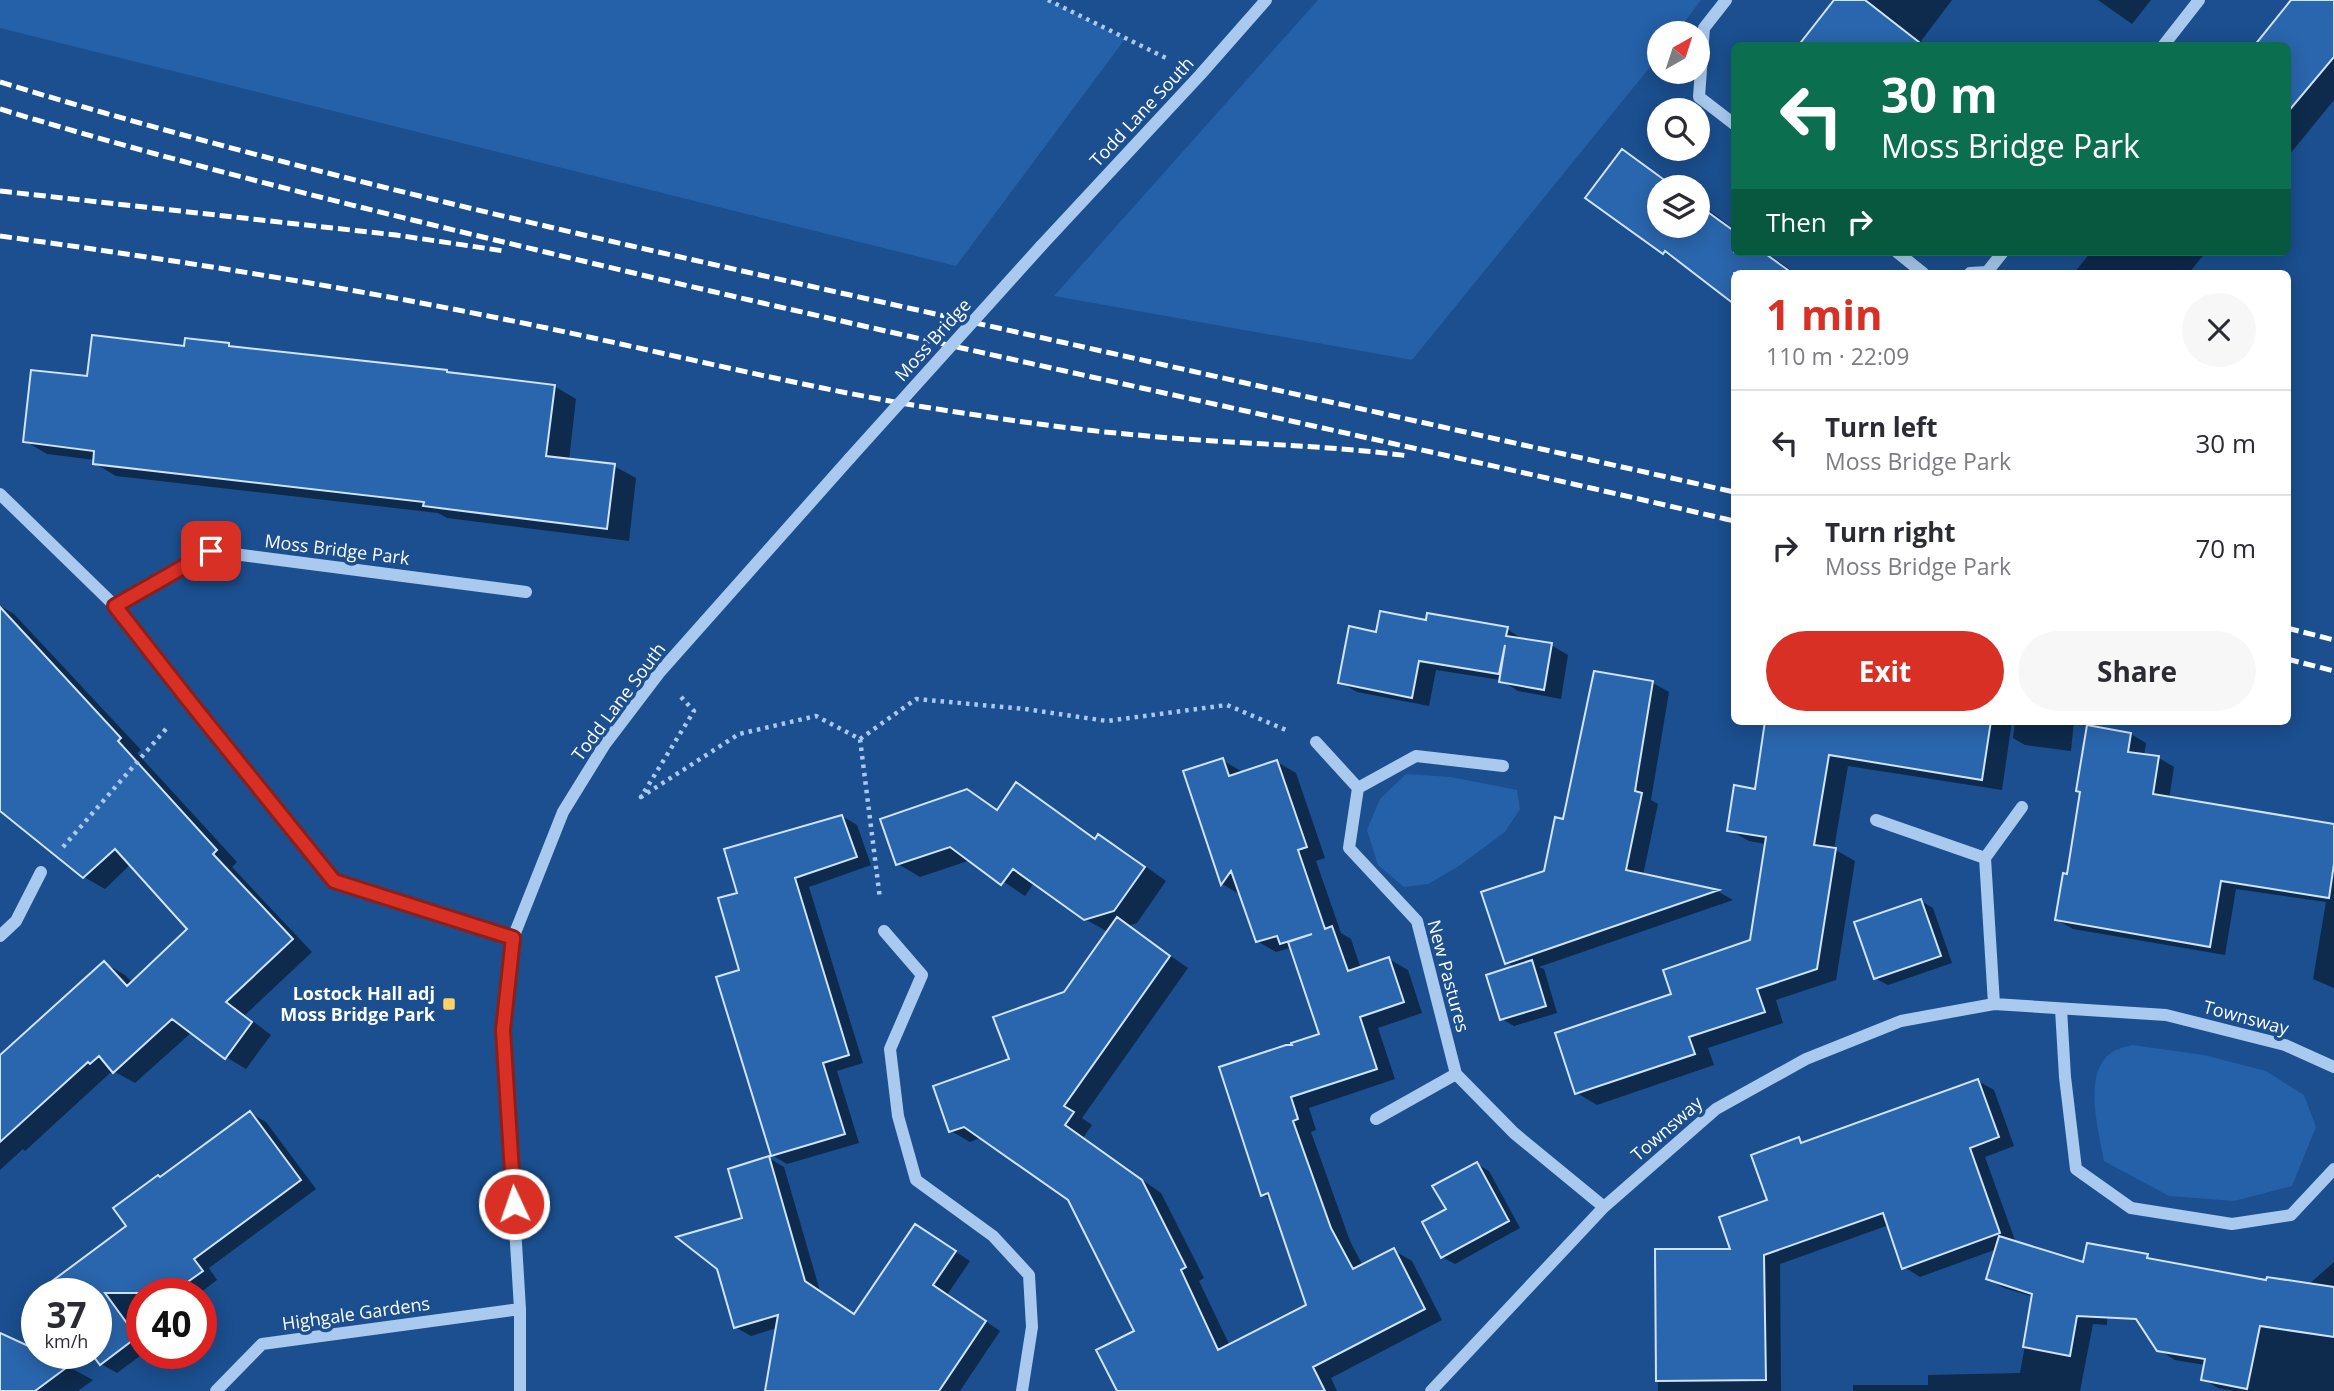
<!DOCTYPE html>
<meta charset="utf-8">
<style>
body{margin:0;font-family:"Open Sans",sans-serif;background:#f7f7f7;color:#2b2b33;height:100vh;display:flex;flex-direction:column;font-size:26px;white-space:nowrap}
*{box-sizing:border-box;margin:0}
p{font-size:23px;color:#7c7c81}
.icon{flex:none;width:38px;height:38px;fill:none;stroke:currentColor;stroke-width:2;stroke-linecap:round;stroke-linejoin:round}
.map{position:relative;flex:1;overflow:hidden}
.drawer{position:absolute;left:1731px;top:270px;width:560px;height:455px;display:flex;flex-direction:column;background:#fff;border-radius:10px;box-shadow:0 4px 18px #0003}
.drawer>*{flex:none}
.top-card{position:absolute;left:1731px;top:42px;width:560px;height:214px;border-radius:10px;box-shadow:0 4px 18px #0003;background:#0b6e4f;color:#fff;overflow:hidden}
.needle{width:46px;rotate:39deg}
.fabs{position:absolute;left:1647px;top:21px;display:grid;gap:14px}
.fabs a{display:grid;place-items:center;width:63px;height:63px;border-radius:50%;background:#fff;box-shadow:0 4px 18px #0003;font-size:35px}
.speed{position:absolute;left:21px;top:1278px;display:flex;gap:14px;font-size:35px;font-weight:700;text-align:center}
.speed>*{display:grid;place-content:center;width:91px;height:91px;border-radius:50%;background:#fff;box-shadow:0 4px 18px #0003;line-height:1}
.speed small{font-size:18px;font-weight:400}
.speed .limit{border:10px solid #d22;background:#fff;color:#111}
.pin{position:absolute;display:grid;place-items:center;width:60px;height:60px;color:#fff;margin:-30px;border-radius:14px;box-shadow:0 4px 10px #0006}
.me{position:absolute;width:77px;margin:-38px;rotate:357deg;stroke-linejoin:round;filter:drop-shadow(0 0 5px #0008)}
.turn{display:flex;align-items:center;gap:24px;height:147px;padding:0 35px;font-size:32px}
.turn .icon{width:91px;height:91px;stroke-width:2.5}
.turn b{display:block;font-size:49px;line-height:60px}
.then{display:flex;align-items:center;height:66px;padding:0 35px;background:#0003;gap:14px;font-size:26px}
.round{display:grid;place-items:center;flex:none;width:74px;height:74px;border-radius:37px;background:#f7f7f7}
.headline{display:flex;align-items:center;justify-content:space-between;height:119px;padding:0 35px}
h1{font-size:42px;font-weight:700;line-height:52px;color:#d93025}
.action{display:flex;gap:14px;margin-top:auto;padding:14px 35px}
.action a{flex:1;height:80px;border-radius:42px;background:#d93025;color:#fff;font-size:28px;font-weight:700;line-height:80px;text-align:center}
.action a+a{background:#f7f7f7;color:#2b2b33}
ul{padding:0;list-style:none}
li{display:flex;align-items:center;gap:21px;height:105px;padding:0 35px;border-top:2px solid #e1e1e2}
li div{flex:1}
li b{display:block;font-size:26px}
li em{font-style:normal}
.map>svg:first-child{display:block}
.green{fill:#2461a8}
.shadow{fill:#0007}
.building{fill:#2a66ad;stroke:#cfe3fa;stroke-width:2}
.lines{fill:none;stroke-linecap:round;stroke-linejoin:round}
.path{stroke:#a9c9ee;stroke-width:4.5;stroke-dasharray:3.5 5;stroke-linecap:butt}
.minor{stroke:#a9c9ee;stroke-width:12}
.rail{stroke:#fff;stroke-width:5;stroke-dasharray:12 5;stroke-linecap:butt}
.minor-bridge{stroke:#a9c9ee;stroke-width:12}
.route-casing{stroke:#8d1f18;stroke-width:18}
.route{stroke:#d93025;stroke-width:12}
.poi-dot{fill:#ffd166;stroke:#1b4f8f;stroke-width:2.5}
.labels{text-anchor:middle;stroke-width:7;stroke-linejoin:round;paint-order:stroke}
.street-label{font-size:18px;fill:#fff;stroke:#1b4f8f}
.poi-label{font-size:18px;font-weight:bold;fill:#fff;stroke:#1b4f8f;text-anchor:end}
</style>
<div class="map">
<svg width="2334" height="1391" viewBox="0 0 2334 1391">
<rect width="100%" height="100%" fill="#1b4f8f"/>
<!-- green -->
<path class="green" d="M0,0h1048l77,39 -169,227 -956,-238z
M1318,0h383l-25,33h-17v23l-247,304 -358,-64z
M1406,774l45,3 66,13 3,19 -15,23 -46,34 -31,18 -24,3 -26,-22 -11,-35 13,-31z
M2132,1045l72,10 62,16 38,24 12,32 -24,59 -58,15 -65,-5 -65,-35c-5,-28 -22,-88 7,-108 5,-4 14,-6 21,-8z"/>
<!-- shadow -->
<path class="shadow" d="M1836,0h116l-31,41 2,1 -2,4z
M2098,0h53l-19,24z
M2293,0h41v100l-44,54 -3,-1v-107z
M1623,151l54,36h-18v39h39v-24l36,27v23h32l29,21h-61v30l-146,-106z
M2091,252h115l-17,21h-115z
M228,345l8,4 318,37 22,13 -7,61 45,6 22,12 -7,63 -182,-23 -9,-5 -322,-37 -22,-13 1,-3 -48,-6 -22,-13 63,-63 97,-30z
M0,606l14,8 127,136 -4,3 100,109 -5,5 80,85 -67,63 26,20 -25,34 -20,-12 -34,-25 -57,51 -20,-11 -5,1 -85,78 -2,-2 -23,21v-114l104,-93 21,12 8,8 57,-54 -59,-65 -26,25 -21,-12 -84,-73z
M1428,622l79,7 17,11 27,5 17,10 -7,44 -43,-8 -17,-11 -65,-10 -7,36 -72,-14 -17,-10 38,-48z
M1653,683l16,9 -18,108 7,4 -15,71 76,17 14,8 -194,67 5,2 13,44 -43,13 -12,-7 13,-52 -8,-4 58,-141z
M1767,721h245l-10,69 -154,-24 -14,83 21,12 -19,119 -60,20 7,23 -75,25 6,17 -117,40 -20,-12 96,-98 78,-54 15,-97 -17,-3 -20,-11 27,-39z
M2015,721h59l-3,30 -46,-6 -12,-7z
M2131,734l15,9 -2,13 15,2 15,9 -5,32 165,27v162l-21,-9 13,-77 -90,-13 -11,66 -152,-26 -16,-9 11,-43z
M1222,760l19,11 2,3 34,-12 19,11 29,85 -9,3 25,72 10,6 10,30 28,-10 19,11 14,43 -44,15 17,51 -86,29 7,22 -5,2 39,109 13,25 30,-16 19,11 30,59 -111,58 6,13h-218l17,-59 -67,-133 -87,-62 -12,5 -19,-11 114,-137 43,-62 -23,-13 -51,-36 -9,13 -54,-36 -51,17 -22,-13 69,-73 32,19 18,-25 22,13 58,41 2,-3 22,13 45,32 -29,42 -9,3 60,42 -106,150 10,7 -9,13 78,55 43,85 -5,3 31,65 78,-40 -35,-105 -11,-7 32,-147 27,-12 -31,-87 -14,4 -19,-11 -16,-46 -19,-11 -37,-112z
M842,816l15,9 14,40 -62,22 54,176 -26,8 22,72 -72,21 -15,-9 -31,-184 -2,-77z
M1921,901l12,7 19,55 -64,22 -13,-7z
M1978,1081l16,9 20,56 -29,11 31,86 92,33 -1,49 -14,-1 -13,67h-227v-6h75v-10l92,-2 14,-76 -30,-9 -16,-9 9,-30 -77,28 -16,-10 -15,-42 -109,39 1,127h-123l-2,-140 77,-1 37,-49 29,-62 6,4z
M250,1113l16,9 50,67 -107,79 8,12 -17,13h-58v60h2l-27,20 -16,-9 -10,-11h5v-60h-47l-4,-5 83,-62 33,-47z
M769,1158l15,9 36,124 35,24 75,-80 40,26 -23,34 53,36 -40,60h-193l10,-63 -26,8 -16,-9 9,-108z
M1477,1164l12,7 31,57 -65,36 -13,-7 6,-47z
M2334,1262v129h-100l-16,-3 -15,-9 2,-14 -30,-5 -16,-10 108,-68 41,3z
M0,1335l69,32 24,13 -15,11h-67l-11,-14z"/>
<!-- building -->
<path class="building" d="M1834,0h31l59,46h-126z
M2291,0h43v57l-47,56v-67h-33z
M1622,149l52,38h-15v39h39v-21l36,26v21h29l29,21h-58v31l-69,-53 -2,3 -78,-56z
M92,335l92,11 1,-8 44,5v3l218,24v2l108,13 -9,71 69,8 -8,65 -184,-23 1,-4 -331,-38 1,-13 -71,-9 8,-72 56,6z
M0,607l121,131 -3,3 99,109 -4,4 80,85 -67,63 26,20 -27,37 -53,-40 -59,54 -14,-17 -9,8 -2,-2 -88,80v-87l104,-94 23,25 60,-57 -72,-80 -32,29 -83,-67z
M1380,611l46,9 1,-7 81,14 -2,9 46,7 -8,47 -45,-8 6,-37 -6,29 -80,-13 -7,37 -74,-15 11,-57 27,6z
M1594,671l59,10 -18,110 7,2 -16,77 93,20 -214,74 -24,-72 63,-21 11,-54 8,2z
M1765,721h226l-9,59 -153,-25 -15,90 22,3 -19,121 -60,20 8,23 -76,25 6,17 -120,40 -20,-61 116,-39 -8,-24 87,-30 16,-103 -39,-6 7,-46 21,4z
M2087,725l44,8 -3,19 31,4 -6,38 181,30v40l-5,34 -108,-17 -11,66 -155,-27 8,-47 4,1 13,-82 -4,-1z
M1223,758l6,18 48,-16 30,87 -9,3 27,79 7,-3 16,45 41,-14 15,45 -44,15 17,52 -86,28 7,22 -5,2 38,107 22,41 41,-21 31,61 -112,58 12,24h-208l-21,-41 38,-19 -66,-131 -104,-73 -15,5 -16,-46 76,-27 -16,-42 71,-25 53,-75 53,39 -106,150 10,6 -9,13 77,55 44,87 -5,3 37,80 88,-45 -38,-112 -7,3 -42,-129 67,-22h6l-1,-2 28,-9 -31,-92 24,-8 -32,10 -3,-8 -21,6 -25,-71 -10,14 -38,-114z
M1016,782l79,57 3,-5 47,33 -31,44 -30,9 -71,-51 -12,16 -51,-38 -54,18 -16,-46 87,-30 30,21z
M842,815l15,42 -62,21 54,177 -26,8 22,71 -74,22 -55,-179 23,-7 -21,-72 19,-5 -13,-44z
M1921,899l20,57 -67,23 -20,-57z
M1532,960l14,46 -46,14 -14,-45z
M1978,1079l21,58 -29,11 30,85 -98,36 -19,-56 -119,42 2,125 -110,1 -1,-132h75l-11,-32 48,-17 -16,-45 48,-18 2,6z
M250,1111l51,69 -107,79 9,12 -31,22h-67l32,44 -37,28 -9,-12h5v-60h-60l90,-67 -13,-18 45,-33 2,2z
M769,1156l36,125 49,33 61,-90 41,27 -23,34 53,36 -47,70h-174l13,-76 -44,13 -17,-59 -41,-32 66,-19 -14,-49z
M1477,1162l32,59 -68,37 -19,-36 24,-13 -14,-23z
M1999,1236l84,26 4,-19 61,11 -1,4 119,22 1,-3 67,10v50l-74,-11 -13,63 -46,-9 4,-21 -48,-8 -21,-32 -59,-3 -7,40 -47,-9 9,-53 -46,-15z
M0,1333l37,17v3h7l26,12 -35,26h-35z"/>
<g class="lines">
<!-- path -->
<path class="path" d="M1048,0l120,59
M681,697l13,14 -53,86 98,-63 77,-18 44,23 20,160
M860,739l56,-40 109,10 82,12 120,-16 59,25
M63,847l103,-118"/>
<!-- minor -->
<path class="minor" d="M1726,0l-22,28 -5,69 35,27
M2163,46l36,-46
M1041,246l159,-171 66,-75
M1897,252l26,21
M1970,273l17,-1 16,-20
M0,494l115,112 74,96 145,179 179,57
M115,606l96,-55 315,41
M1316,742l42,46
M1503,766l-87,-10 -58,32 -9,60 68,73 39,153 58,59 90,74
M1876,820l109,38 37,-51
M1985,858l9,146
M884,931l38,44 -32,74 8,67 18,64 77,56 36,39 3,52 -10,64
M0,936l16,-15 25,-49
M2061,1009l4,68 11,92 55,39 101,16 59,-9 43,-46
M1376,1119l80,-45
M216,1391l46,-47 258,-35
M520,1391v-82l-17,-279 10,-92 50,-126 42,-68 54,-71 191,-215
M1431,1391l173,-184 112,-98 90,-50 95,-38 93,-17 172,11 119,30 49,22"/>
<!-- rail -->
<path class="rail" d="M0,82c291,89 589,155 886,221 283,63 566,126 848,189
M0,109c177,54 357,98 537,141 398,96 799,178 1197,271
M0,191l396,44 108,16
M0,236c168,23 336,49 503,83 140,28 279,64 421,88 71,11 142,22 213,28 91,9 181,9 272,21
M2287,628l47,12
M2287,659l47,12"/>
<!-- minor-bridge -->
<path class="minor-bridge" d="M850,458l191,-212"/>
</g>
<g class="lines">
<!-- route casing -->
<g class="route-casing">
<path id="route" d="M211,551l-96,55 75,96 144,179 179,57 -10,92 11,174"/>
</g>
<!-- route -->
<use href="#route" class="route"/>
</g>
<!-- markers -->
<rect class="poi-dot" x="442" y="997" width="14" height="14" rx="3.5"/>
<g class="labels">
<!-- street labels -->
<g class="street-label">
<text transform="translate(1142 112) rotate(-47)" y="6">Todd Lane South</text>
<text transform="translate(933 340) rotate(-48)" y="6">Moss Bridge</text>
<text transform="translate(337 550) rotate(7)" y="6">Moss Bridge Park</text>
<text transform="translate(619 702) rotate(-53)" y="6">Todd Lane South</text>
<text transform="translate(1448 976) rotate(75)" y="6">New Pastures</text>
<text transform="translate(2246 1018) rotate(15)" y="6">Townsway</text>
<text transform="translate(1667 1129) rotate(-41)" y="6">Townsway</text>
<text transform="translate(356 1314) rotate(-8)" y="6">Highgale Gardens</text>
</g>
<!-- poi labels -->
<g class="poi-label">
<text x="435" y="1000">Lostock Hall adj<tspan x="435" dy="21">Moss Bridge Park</tspan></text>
</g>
</g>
</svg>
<div class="fabs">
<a><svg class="needle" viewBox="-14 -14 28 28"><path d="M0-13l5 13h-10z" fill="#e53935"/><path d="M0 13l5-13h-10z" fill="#7c7c81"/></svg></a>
<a><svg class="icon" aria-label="search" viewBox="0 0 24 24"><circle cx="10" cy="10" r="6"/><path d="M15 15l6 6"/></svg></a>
<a><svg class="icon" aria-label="layers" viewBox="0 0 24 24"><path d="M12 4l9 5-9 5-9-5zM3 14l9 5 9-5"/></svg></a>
</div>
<div class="speed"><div>37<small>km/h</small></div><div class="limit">40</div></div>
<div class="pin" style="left:211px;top:551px;background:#d93025"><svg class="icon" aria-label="arrive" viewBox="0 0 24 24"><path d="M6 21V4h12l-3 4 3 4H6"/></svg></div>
<svg class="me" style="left:514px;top:1204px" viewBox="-20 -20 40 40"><circle r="17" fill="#d93025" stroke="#fff" stroke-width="3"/><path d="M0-11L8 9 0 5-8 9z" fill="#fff"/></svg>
<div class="top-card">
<div class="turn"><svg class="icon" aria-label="left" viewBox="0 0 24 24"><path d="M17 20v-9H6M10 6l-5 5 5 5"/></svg><div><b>30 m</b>Moss Bridge Park</div></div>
<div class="then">Then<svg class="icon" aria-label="right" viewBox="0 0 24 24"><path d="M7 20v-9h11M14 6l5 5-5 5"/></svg></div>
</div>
<section class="drawer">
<div class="headline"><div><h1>1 min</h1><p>110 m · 22:09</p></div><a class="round"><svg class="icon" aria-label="close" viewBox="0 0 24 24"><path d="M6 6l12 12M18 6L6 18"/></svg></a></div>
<ul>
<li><svg class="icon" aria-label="left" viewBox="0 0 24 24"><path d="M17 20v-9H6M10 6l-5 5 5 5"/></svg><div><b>Turn left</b><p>Moss Bridge Park</p></div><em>30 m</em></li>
<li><svg class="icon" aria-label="right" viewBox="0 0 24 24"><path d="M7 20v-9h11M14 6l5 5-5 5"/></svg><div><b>Turn right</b><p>Moss Bridge Park</p></div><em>70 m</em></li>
</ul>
<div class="action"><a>Exit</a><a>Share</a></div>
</section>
</div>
